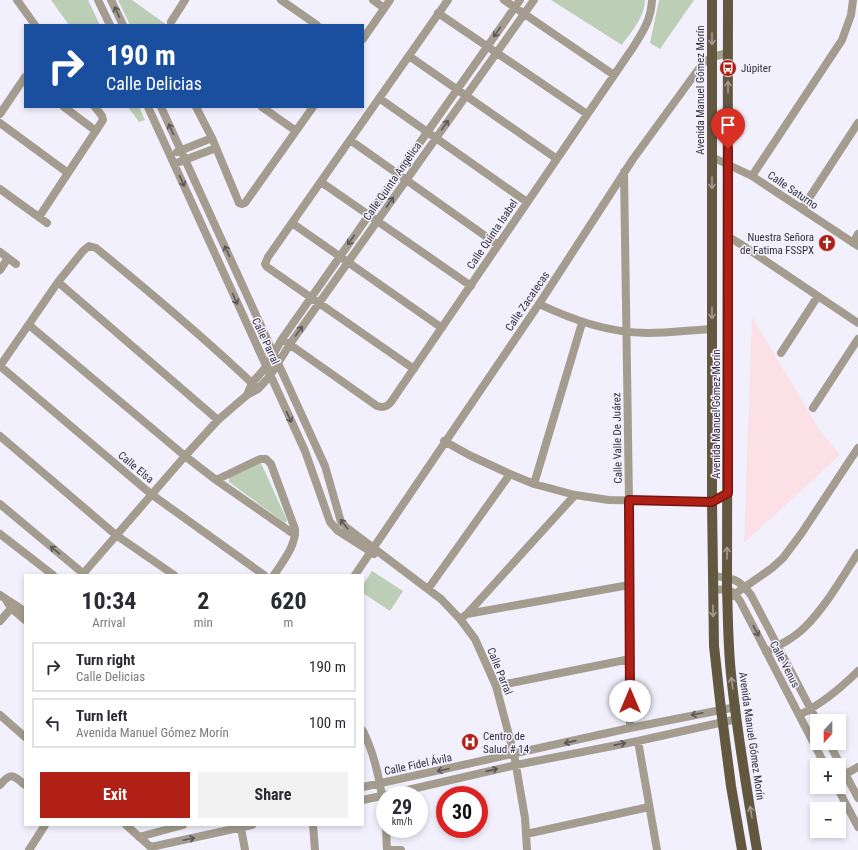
<!DOCTYPE html>
<meta charset="utf-8">
<style>
body{margin:0;font-family:"Roboto Condensed",sans-serif;background:#f2f2f3;color:#2b2b33;height:100vh;display:flex;flex-direction:column;font-size:15px;white-space:nowrap}
*{box-sizing:border-box;margin:0}
p{font-size:13px;color:#7c7c81}
.icon{flex:none;width:22px;height:22px;fill:none;stroke:currentColor;stroke-width:2;stroke-linecap:round;stroke-linejoin:round}
.map{position:relative;flex:1;overflow:hidden}
.sheet{position:absolute;left:24px;top:574px;width:340px;height:252px;display:flex;flex-direction:column;background:#fff;border-radius:0px;box-shadow:0 2px 6px #0003}
.sheet>*{flex:none}
.hud{position:absolute;left:24px;top:24px;width:340px;height:84px;border-radius:0px;box-shadow:0 2px 6px #0003;background:#1a4fa0;color:#fff;overflow:hidden}
.needle{width:26px;rotate:201deg}
.fabs{position:absolute;left:810px;top:714px;display:grid;gap:8px}
.fabs a{display:grid;place-items:center;width:36px;height:36px;border-radius:0px;background:#fff;box-shadow:0 2px 6px #0003;font-size:20px}
.speed{position:absolute;left:376px;top:786px;display:flex;gap:8px;font-size:20px;font-weight:700;text-align:center}
.speed>*{display:grid;place-content:center;width:52px;height:52px;border-radius:50%;background:#fff;box-shadow:0 2px 6px #0003;line-height:1}
.speed small{font-size:10px;font-weight:400}
.speed .limit{border:6px solid #d22;background:#fff;color:#111}
.pin{position:absolute;display:grid;place-items:center;width:34px;height:34px;color:#fff;margin:-41px -17px;border-radius:50% 50% 50% 0;rotate:-45deg;box-shadow:0 0 4px #0007}
.pin .icon{rotate:45deg}
.me{position:absolute;width:44px;margin:-22px;rotate:0deg;stroke-linejoin:round;filter:drop-shadow(0 0 3px #0008)}
.turn{display:flex;align-items:center;gap:14px;height:84px;padding:0 16px;font-size:18px}
.turn .icon{width:52px;height:52px;stroke-width:2.5}
.turn b{display:block;font-size:28px;line-height:34px}
.eta{display:flex;justify-content:space-evenly;align-items:center;height:68px;text-align:center}
.eta b{font-size:24px;font-weight:700;line-height:28px}
.action{display:flex;gap:8px;margin-top:auto;padding:8px 16px}
.action a{flex:1;height:46px;border-radius:0px;background:#b02016;color:#fff;font-size:16px;font-weight:700;line-height:46px;text-align:center}
.action a+a{background:#f2f2f3;color:#2b2b33}
ul{padding:0;list-style:none}
li{display:flex;align-items:center;gap:12px;height:50px;margin:0 8px 6px;padding:0 8px;border:2px solid #e1e1e2;border-radius:0px}
li div{flex:1}
li b{display:block;font-size:15px}
li em{font-style:normal}
.map>svg:first-child{display:block}
.commercial{fill:#fbe0e5}
.green{fill:#bcceb6}
.lines{fill:none;stroke-linecap:round;stroke-linejoin:round}
.minor{stroke:#a39c8f;stroke-width:8}
.major{stroke:#62573f;stroke-width:10}
.oneway{stroke:#5a565a}
.oneway2{stroke:#a39c94}
.route-casing{stroke:#72150e;stroke-width:10}
.route{stroke:#b02016;stroke-width:7}
.labels{text-anchor:middle;stroke-width:3;stroke-linejoin:round;paint-order:stroke}
.poi-label{font-size:11px;fill:#33303d;stroke:#f2f0fd;text-anchor:start}
.street-label{font-size:11px;fill:#33303d;stroke:#f2f0fd}
</style>
<div class="map">
<svg width="858" height="850" viewBox="0 0 858 850">
<rect width="100%" height="100%" fill="#f2f0fd"/>
<!-- commercial -->
<path class="commercial" d="M752,317l67,112 21,26 -96,88z"/>
<!-- green -->
<path class="green" d="M51,0h37l12,25h-31z
M118,0h14l35,25h-37z
M551,0h94c0,17 -14,32 -23,45z
M659,0h35l-34,49 -10,-6z
M128,107h11l6,13 -6,2z
M260,461l27,59 -2,3 -56,-41v-5z
M372,571l31,20 -13,20 -27,-18v-8z"/>
<g class="lines">
<!-- minor -->
<path class="minor" d="M17,0l18,25
M98,0l12,25
M111,0l12,25
M281,0l36,25
M373,0l11,8
M504,0l110,75
M438,13l149,101
M171,22l14,-22
M363,39l27,-39
M409,56l148,103
M379,98l148,104
M64,107l32,24
M148,107l157,344 25,71 8,9 36,23
M161,107l164,359 16,56 6,6 94,71 19,20 15,20 21,47 18,68 11,64 2,32
M196,107l16,31 27,65 3,1 3,-1 68,-96
M262,107l34,24
M0,114l25,-37
M0,123l68,50
M350,140l148,105
M177,152l35,-14
M712,157l40,19 106,70
M174,164l42,-16
M624,172l5,328 1,228
M752,176l90,-136 9,-25 2,-15
M321,182l150,104
M0,189l47,34
M802,209l56,-86
M39,217l64,-97 -1,-4 -7,-9
M292,223l150,105
M727,236l15,9 116,78
M853,243l5,-9
M0,252l16,12
M0,270l8,-12
M58,282l160,138
M539,304c34,16 70,29 109,29 21,0 43,-3 64,-4
M29,325l156,131 31,24 79,55
M282,339l95,67c6,2 10,1 14,-4l243,-356c10,-16 17,-27 18,-46
M781,353l37,-57
M0,366l58,-84 25,-31 6,-5 7,2c55,45 109,90 160,139
M0,366l151,128 113,81
M414,369l-147,-102 -2,-3 3,-7 180,-257
M247,395l5,-12 14,-16 16,-28 238,-339
M813,408l45,-69
M0,436l116,99 58,40
M444,441l27,15 39,18 24,10 41,11 34,5 103,2 16,-9
M216,480l44,-21h6l5,5 24,65c1,17 -12,32 -21,46
M534,484l48,-161
M0,504l85,71
M0,534l53,41
M82,575l103,-119 33,-36 29,-25 11,-6 12,-13 20,-32 244,-344
M355,575l184,-271 94,-145 70,-96 9,-6 16,-4
M713,576c20,2 26,3 38,19l66,126
M428,589l82,-115
M713,590c15,-1 18,-2 27,11l85,164
M0,595c8,6 17,10 25,17
M732,596l40,-28 11,-10 18,-24 57,-86
M6,600l5,8 14,12
M467,614l108,-119
M460,619l7,-5 162,-29
M0,621l14,-16
M766,652c14,-7 28,-14 39,-25 21,-21 37,-49 53,-74
M496,686l134,-27
M0,715l25,22
M799,715c23,-11 41,-26 59,-44
M363,731c13,26 18,56 22,85
M638,741l19,109
M829,743l29,55
M839,778l19,-11
M0,785c11,-13 13,-10 25,0
M363,787l267,-59 106,-21
M837,787l21,40
M386,795l130,-30 122,-24 99,-22
M363,800l22,-5
M126,825l28,25
M313,825l2,25
M241,828l4,22
M386,829l1,21
M526,834l123,-27
M139,837l44,-12
M151,847l101,-22
M29,850l16,-25
M387,850h14"/>
<!-- major -->
<path class="major" d="M712,0v502l2,144 7,63 10,77 11,64
M728,0l-1,589c1,28 1,57 4,85 6,59 16,118 26,176"/>
</g>
<!-- one-way arrows -->
<defs><path id="oneway-shaft" d="M-6 0H5M1.5-3L5.5 0L1.5 3" fill="none" stroke-width="1.6" stroke-linecap="round" stroke-linejoin="round"/></defs>
<g class="oneway">
<use href="#oneway-shaft" transform="translate(117 12) rotate(-115)"/>
<use href="#oneway-shaft" transform="translate(497 32) rotate(125)"/>
<use href="#oneway-shaft" transform="translate(445 125) rotate(-55)"/>
<use href="#oneway-shaft" transform="translate(171 129) rotate(-114)"/>
<use href="#oneway-shaft" transform="translate(182 181) rotate(66)"/>
<use href="#oneway-shaft" transform="translate(390 202) rotate(-55)"/>
<use href="#oneway-shaft" transform="translate(351 240) rotate(125)"/>
<use href="#oneway-shaft" transform="translate(227 251) rotate(-115)"/>
<use href="#oneway-shaft" transform="translate(235 299) rotate(66)"/>
<use href="#oneway-shaft" transform="translate(299 331) rotate(-55)"/>
<use href="#oneway-shaft" transform="translate(289 417) rotate(65)"/>
<use href="#oneway-shaft" transform="translate(344 524) rotate(-127)"/>
<use href="#oneway-shaft" transform="translate(55 550) rotate(-140)"/>
<use href="#oneway-shaft" transform="translate(756 631) rotate(63)"/>
<use href="#oneway-shaft" transform="translate(697 714) rotate(168)"/>
<use href="#oneway-shaft" transform="translate(570 742) rotate(167)"/>
<use href="#oneway-shaft" transform="translate(620 744) rotate(-11)"/>
<use href="#oneway-shaft" transform="translate(443 770) rotate(168)"/>
<use href="#oneway-shaft" transform="translate(492 770) rotate(-13)"/>
<use href="#oneway-shaft" transform="translate(189 839) rotate(-12)"/>
</g>
<g class="oneway2">
<use href="#oneway-shaft" transform="translate(712 39) rotate(90)"/>
<use href="#oneway-shaft" transform="translate(728 87) rotate(-90)"/>
<use href="#oneway-shaft" transform="translate(712 183) rotate(90)"/>
<use href="#oneway-shaft" transform="translate(712 313) rotate(90)"/>
<use href="#oneway-shaft" transform="translate(727 553) rotate(-90)"/>
<use href="#oneway-shaft" transform="translate(713 611) rotate(89)"/>
<use href="#oneway-shaft" transform="translate(732 683) rotate(-98)"/>
<use href="#oneway-shaft" transform="translate(751 812) rotate(-100)"/>
</g>
<g class="lines">
<!-- route casing -->
<g class="route-casing">
<path id="route" d="M630,701l-1,-201 83,2 16,-9v-344"/>
</g>
<!-- route -->
<use href="#route" class="route"/>
</g>
<!-- icons -->
<defs>
<g id="bus-disc" transform="scale(0.9)"><circle r="9.5" fill="#b02016" stroke="#f2f0fd"/><path d="M-5-6H5V4H4V6H2V4H-2V6H-4V4H-5ZM-3.5-4V0h7V-4ZM-3.5 1.2v1.5H-2V1.2ZM2 1.2v1.5H3.5V1.2Z" fill="#fff"/></g>
<g id="church-disc" transform="scale(0.9)"><circle r="9.5" fill="#b02016" stroke="#f2f0fd"/><path d="M-1.2-6h2.4v3.5h3.3v2.4h-3.3V6h-2.4V-.1h-3.3v-2.4h3.3Z" fill="#fff"/></g>
<g id="hospital-disc" transform="scale(0.9)"><circle r="9.5" fill="#b02016" stroke="#f2f0fd"/><path d="M-5-5h3v3.5h4V-5h3V5h-3V1.5h-4V5h-3Z" fill="#fff"/></g>
</defs>
<g fill-rule="evenodd">
<use href="#bus-disc" x="728" y="68"/>
<use href="#church-disc" x="827" y="243"/>
<use href="#hospital-disc" x="470" y="742"/>
</g>
<g class="labels">
<!-- poi labels -->
<g class="poi-label">
<text x="741" y="72">Júpiter</text>
<text x="814" y="241" text-anchor="end">Nuestra Señora<tspan x="814" dy="13">de Fatima FSSPX</tspan></text>
<text x="483" y="740">Centro de<tspan x="483" dy="13">Salud # 14</tspan></text>
</g>
<!-- street labels -->
<g class="street-label">
<text transform="translate(700 90) rotate(-90)" y="4">Avenida Manuel Gómez Morín</text>
<text transform="translate(392 181) rotate(-55)" y="4">Calle Quinta Angélica</text>
<text transform="translate(793 190) rotate(34)" y="4">Calle Saturno</text>
<text transform="translate(492 234) rotate(-56)" y="4">Calle Quinta Isabel</text>
<text transform="translate(527 301) rotate(-56)" y="4">Calle Zacatecas</text>
<text transform="translate(266 341) rotate(65)" y="4">Calle Parral</text>
<text transform="translate(716 414) rotate(-90)" y="4">Avenida Manuel Gómez Morín</text>
<text transform="translate(617 438) rotate(-91)" y="4">Calle Valle De Juárez</text>
<text transform="translate(136 467) rotate(40)" y="4">Calle Elsa</text>
<text transform="translate(785 664) rotate(62)" y="4">Calle Venus</text>
<text transform="translate(500 671) rotate(68)" y="4">Calle Parral</text>
<text transform="translate(752 736) rotate(82)" y="4">Avenida Manuel Gómez Morín</text>
<text transform="translate(418 764) rotate(-12)" y="4">Calle Fidel Ávila</text>
</g>
</g>
</svg>
<div class="fabs">
<a><svg class="needle" viewBox="-14 -14 28 28"><path d="M0-13l5 13h-10z" fill="#e53935"/><path d="M0 13l5-13h-10z" fill="#7c7c81"/></svg></a>
<a>+</a>
<a>−</a>
</div>
<div class="speed"><div>29<small>km/h</small></div><div class="limit">30</div></div>
<div class="pin" style="left:728px;top:149px;background:#d93025"><svg class="icon" aria-label="arrive" viewBox="0 0 24 24"><path d="M6 21V4h12l-3 4 3 4H6"/></svg></div>
<svg class="me" style="left:630px;top:701px" viewBox="-20 -20 40 40"><circle r="19" fill="#fff"/><path d="M0-13L10 11 0 6-10 11z" fill="#b02016"/></svg>
<div class="hud">
<div class="turn"><svg class="icon" aria-label="right" viewBox="0 0 24 24"><path d="M7 20v-9h11M14 6l5 5-5 5"/></svg><div><b>190 m</b>Calle Delicias</div></div>
</div>
<section class="sheet">
<div class="eta">
<div><b>10:34</b><p>Arrival</p></div>
<div><b>2</b><p>min</p></div>
<div><b>620</b><p>m</p></div>
</div>
<ul>
<li><svg class="icon" aria-label="right" viewBox="0 0 24 24"><path d="M7 20v-9h11M14 6l5 5-5 5"/></svg><div><b>Turn right</b><p>Calle Delicias</p></div><em>190 m</em></li>
<li><svg class="icon" aria-label="left" viewBox="0 0 24 24"><path d="M17 20v-9H6M10 6l-5 5 5 5"/></svg><div><b>Turn left</b><p>Avenida Manuel Gómez Morín</p></div><em>100 m</em></li>
</ul>
<div class="action"><a>Exit</a><a>Share</a></div>
</section>
</div>
